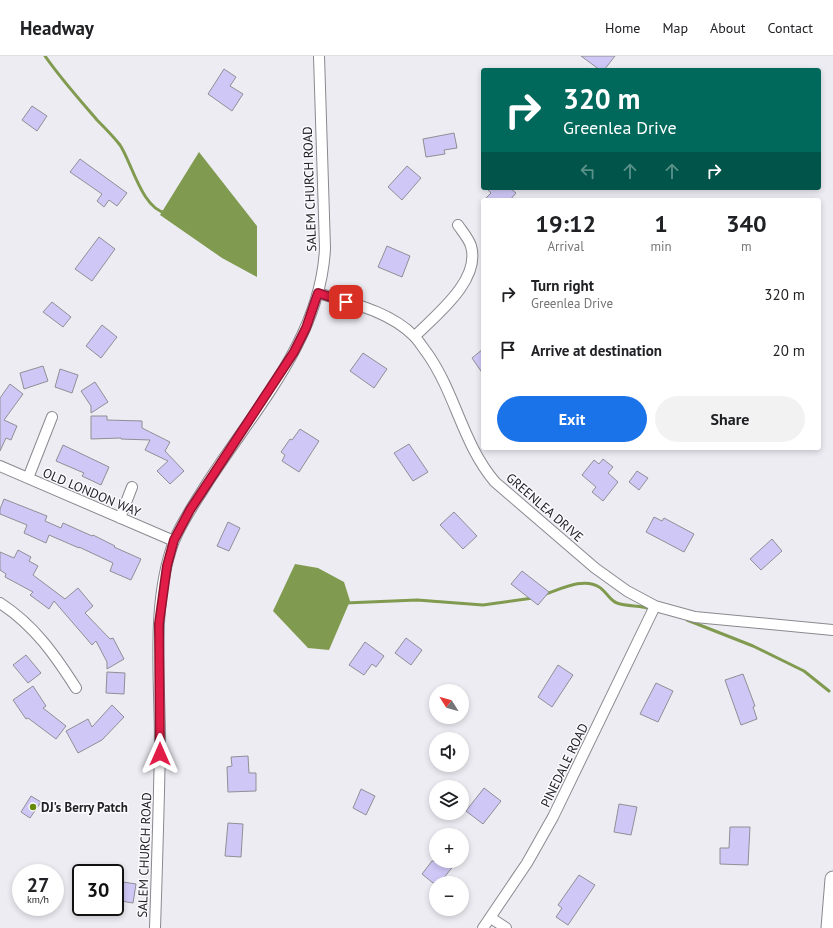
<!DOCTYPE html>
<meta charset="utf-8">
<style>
body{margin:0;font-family:"PT Sans",sans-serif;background:#f2f2f2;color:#202124;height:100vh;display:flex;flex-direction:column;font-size:15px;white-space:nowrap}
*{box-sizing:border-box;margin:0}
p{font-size:13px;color:#757577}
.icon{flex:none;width:22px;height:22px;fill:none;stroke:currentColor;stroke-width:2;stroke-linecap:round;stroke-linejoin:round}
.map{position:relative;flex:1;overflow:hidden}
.panel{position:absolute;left:481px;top:142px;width:340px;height:252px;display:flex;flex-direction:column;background:#fff;border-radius:4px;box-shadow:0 2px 6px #0003}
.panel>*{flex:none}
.banner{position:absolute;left:481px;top:12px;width:340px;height:122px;border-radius:4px;box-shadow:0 2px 6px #0003;background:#00695c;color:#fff;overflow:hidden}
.needle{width:26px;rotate:307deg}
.controls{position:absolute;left:429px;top:628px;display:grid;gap:8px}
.controls a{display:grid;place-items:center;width:40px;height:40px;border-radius:50%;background:#fff;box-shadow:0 2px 6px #0003;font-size:20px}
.speed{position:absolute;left:12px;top:808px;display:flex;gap:8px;font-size:20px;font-weight:700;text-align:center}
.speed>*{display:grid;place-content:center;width:52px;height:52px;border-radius:50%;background:#fff;box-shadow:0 2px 6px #0003;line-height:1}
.speed small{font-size:10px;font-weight:400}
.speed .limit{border:2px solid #111;border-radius:6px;background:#fff;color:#111}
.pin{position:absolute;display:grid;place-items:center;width:34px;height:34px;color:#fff;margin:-17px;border-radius:8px;box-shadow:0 2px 6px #0006}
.me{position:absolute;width:44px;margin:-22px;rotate:0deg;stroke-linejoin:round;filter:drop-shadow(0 0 3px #0008)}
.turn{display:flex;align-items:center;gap:14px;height:84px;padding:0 16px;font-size:18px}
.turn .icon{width:52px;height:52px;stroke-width:2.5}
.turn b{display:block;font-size:28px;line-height:34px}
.lanes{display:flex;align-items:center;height:38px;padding:0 16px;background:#0003;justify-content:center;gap:20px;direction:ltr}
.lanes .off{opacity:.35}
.eta{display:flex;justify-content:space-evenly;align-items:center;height:68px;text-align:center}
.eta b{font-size:24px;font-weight:600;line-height:28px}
.action{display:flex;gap:8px;margin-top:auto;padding:8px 16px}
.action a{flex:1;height:46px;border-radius:24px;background:#1a73e8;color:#fff;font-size:16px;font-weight:600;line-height:46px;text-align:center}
.action a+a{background:#f2f2f2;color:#202124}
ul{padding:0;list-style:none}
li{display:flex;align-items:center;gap:12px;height:56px;padding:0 16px}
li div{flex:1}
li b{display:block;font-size:15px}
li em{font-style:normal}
header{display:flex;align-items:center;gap:24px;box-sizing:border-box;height:56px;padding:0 20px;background:#fff;border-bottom:1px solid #e0e0e0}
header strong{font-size:19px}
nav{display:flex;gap:22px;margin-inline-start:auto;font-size:14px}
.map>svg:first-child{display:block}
.water{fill:#809b4f}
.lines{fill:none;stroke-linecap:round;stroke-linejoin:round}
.stream{stroke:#809b4f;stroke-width:3}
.building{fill:#cfc8f7;stroke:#8f8f95}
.street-casing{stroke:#8a898f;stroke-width:12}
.secondary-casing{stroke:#8a898f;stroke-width:17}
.street{stroke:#fff;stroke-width:10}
.secondary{stroke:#fff;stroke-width:15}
.route-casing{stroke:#92132f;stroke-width:10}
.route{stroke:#e11d48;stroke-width:7}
.poi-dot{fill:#66890a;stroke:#fafaff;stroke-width:1.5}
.labels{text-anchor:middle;stroke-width:3;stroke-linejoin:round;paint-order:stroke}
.street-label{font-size:13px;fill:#222224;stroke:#fafaff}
.poi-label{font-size:13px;font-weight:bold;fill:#222224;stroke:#fafaff;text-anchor:start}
</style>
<header>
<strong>Headway</strong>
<nav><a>Home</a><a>Map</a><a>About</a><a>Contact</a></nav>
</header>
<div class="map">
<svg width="833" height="872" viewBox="0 0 833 872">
<rect width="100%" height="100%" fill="#edecf3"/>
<!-- water -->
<path class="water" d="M199,96l58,74v51l-35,-19 -62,-43z
M295,508l23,4 26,14 6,19 -21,49 -21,-2 -35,-37z"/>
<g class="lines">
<!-- stream -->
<path class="stream" d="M45,0c16,23 34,43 52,64 8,8 16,16 23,25 12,18 22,64 46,68
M546,538c15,-5 38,-17 53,-7 7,4 11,14 18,16 11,4 23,2 34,6
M345,547l72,-3 66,5 50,-7
M687,564l66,26 51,25 25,20"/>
</g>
<!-- building -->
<path class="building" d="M581,0h34l-11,14h-4z
M224,13l12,8 -6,9 13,8 -11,17 -24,-17z
M32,50l15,10 -10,15 -15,-11z
M454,77l3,15 -13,2 1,4 -19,3 -3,-18z
M80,103l47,34 -10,13 -8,-6 -5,7 -7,-6 5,-7 -32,-22z
M407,110l14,12 -19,22 -14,-13z
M486,132h24l6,5 -6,7h-26l7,-7z
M99,181l16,12 -23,32 -17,-12z
M387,190l23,10 -8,21 -24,-10z
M52,246l19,15 -8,10 -20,-15z
M102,269l15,12 -16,21 -15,-12z
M483,293v25l-11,-16z
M363,297l24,16 -13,19 -24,-17z
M43,310l5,15 -24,8 -4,-16z
M60,313l18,6 -6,18 -17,-6z
M95,326l13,20 -17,11v-7l-10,-15z
M10,328l13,10 -19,26 13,6 -6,14 -5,-2 -6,13v-53z
M91,360h16v4l35,1v7l28,14 -5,9 19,20 -14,13 -13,-13 11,-10 -23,-11 5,-10 -29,-1v-1l-30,1z
M300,373l19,12 -20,31 -17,-11 3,-6 -4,-3 9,-13 2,1z
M409,388l19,28 -15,9 -19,-28z
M63,389l46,22 -8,18 -19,-9 2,-3 -28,-12z
M603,403l10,8 -5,6 10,9 -15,19 -11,-9 4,-5 -14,-12 12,-15 5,4z
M637,415l11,7 -9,12 -10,-8z
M4,443l43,17 -2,5 16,7 2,-5 29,13 1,-1 22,11 -1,1 27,12 -10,21 -21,-9 3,-8 -34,-16v1l-30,-13 -3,8 -22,-10 3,-8 -27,-11v-5z
M454,456l23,24 -14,13 -23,-24z
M654,461l8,4 2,-3 30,16 -10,18 -38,-20z
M228,466l12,6 -11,23 -12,-5z
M772,483l10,12 -21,19 -11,-11z
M18,494l13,7 -2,4 9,5 -5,9 32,24 13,-11 15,18 -8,7 25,26 3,-1 11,21 -17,10v-7l-11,-21 -4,4 -38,-44 -5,8 -19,-14 3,-3 -28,-15 1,-3 -6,-4v-18l14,6z
M522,515l27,21 -11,13 -27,-21z
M406,582l16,12 -11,15 -16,-12z
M365,586l19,14 -8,11 -4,-3 -8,11 -15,-10z
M26,599l15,18 -13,10 -15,-18z
M558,609l15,10 -21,32 -14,-10z
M107,616l18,1 -1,21 -18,-1z
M743,618l12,32 -2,1 4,12 -16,6 -16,-45z
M656,627l17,8 -15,31 -18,-8z
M33,630l13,20 -3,2 23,18 -10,13 -28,-21 -2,1 -13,-19z
M112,649l12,12 -22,23 -24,13 -12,-22 22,-12 4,8z
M248,700l1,17h7v18l-28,1 -1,-25 5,-1 -1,-9z
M484,732l17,13 -18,23 -17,-13z
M361,733l14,7 -9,19 -13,-7z
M31,740l10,6 -11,16 -9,-6z
M619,748l18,3 -6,28 -17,-3z
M228,767l15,1 -2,33 -16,-1z
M730,771h20l-2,38 -28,-1v-16h9z
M432,805h25l-17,22h-7l-11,-9z
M579,819l16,10 -27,40 -12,-8 6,-9 -4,-3z
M123,826l13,2 -3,19 -18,-3v-13l7,1z"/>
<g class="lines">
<!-- street casing -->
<g class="street-casing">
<path id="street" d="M318,237c33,10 71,18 96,43 5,5 9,12 13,17 29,41 35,90 68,129l100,86 32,23 28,15 40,11 138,13
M415,280c21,-21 66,-56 56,-90 -2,-7 -9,-15 -13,-21
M0,410l174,75
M28,422l24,-61
M120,462l12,-31
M0,547c34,22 55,52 76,85
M491,862l15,10
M155,872c2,-62 4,-123 5,-185 0,-65 -9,-140 14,-202 8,-20 21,-38 32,-56 47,-74 115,-146 119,-237l-6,-192
M483,872l44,-65 26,-46 102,-211"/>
</g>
<!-- secondary casing -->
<g class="secondary-casing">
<path id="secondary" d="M829,872l4,-49"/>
</g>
<!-- street -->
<use href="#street" class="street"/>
<!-- secondary -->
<use href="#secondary" class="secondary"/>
</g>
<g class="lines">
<!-- route casing -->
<g class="route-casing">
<path id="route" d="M160,698l-1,-130 8,-58 7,-26 16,-30 104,-158 12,-24 12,-35 28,9"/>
</g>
<!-- route -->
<use href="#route" class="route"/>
</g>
<!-- markers -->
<circle class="poi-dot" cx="33" cy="751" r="4"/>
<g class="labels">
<!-- street labels -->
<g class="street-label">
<text transform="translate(309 133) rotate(-92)" y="5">SALEM CHURCH ROAD</text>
<text transform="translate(92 436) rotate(23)" y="5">OLD LONDON WAY</text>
<text transform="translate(545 451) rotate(41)" y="5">GREENLEA DRIVE</text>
<text transform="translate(564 709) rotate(-64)" y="5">PINEDALE ROAD</text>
<text transform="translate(144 799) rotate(-88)" y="5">SALEM CHURCH ROAD</text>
</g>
<!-- poi labels -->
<g class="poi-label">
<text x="41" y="756">DJ's Berry Patch</text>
</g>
</g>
</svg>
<div class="controls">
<a><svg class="needle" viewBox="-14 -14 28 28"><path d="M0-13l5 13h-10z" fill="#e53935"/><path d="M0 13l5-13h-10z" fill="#757577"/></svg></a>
<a><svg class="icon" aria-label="sound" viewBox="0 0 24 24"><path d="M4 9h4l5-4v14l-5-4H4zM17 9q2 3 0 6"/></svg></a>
<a><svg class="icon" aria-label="layers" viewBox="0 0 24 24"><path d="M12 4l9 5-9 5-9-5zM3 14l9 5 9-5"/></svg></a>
<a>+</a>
<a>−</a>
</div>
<div class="speed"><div>27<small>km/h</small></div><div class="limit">30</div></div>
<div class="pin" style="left:346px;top:246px;background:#d93025"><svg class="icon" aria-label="arrive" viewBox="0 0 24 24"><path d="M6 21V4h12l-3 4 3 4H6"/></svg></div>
<svg class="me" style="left:160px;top:698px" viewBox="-20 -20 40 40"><path d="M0-17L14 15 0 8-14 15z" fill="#e11d48" stroke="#fff" stroke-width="4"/></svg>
<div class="banner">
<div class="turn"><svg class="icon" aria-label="right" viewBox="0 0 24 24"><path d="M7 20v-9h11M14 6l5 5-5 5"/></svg><div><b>320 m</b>Greenlea Drive</div></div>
<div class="lanes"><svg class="icon off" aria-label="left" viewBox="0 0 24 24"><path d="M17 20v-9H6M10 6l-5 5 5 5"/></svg><svg class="icon off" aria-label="ahead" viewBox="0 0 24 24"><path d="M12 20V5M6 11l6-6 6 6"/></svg><svg class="icon off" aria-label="ahead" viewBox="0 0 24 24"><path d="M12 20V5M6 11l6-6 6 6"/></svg><svg class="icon" aria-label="right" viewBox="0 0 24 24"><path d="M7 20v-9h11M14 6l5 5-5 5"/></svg></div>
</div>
<section class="panel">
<div class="eta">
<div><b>19:12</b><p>Arrival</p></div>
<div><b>1</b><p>min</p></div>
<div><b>340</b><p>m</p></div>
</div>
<ul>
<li><svg class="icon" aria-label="right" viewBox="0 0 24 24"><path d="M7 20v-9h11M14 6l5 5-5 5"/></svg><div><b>Turn right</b><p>Greenlea Drive</p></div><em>320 m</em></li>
<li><svg class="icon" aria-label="arrive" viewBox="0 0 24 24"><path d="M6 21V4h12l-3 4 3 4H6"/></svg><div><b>Arrive at destination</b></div><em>20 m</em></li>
</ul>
<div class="action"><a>Exit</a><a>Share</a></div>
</section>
</div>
